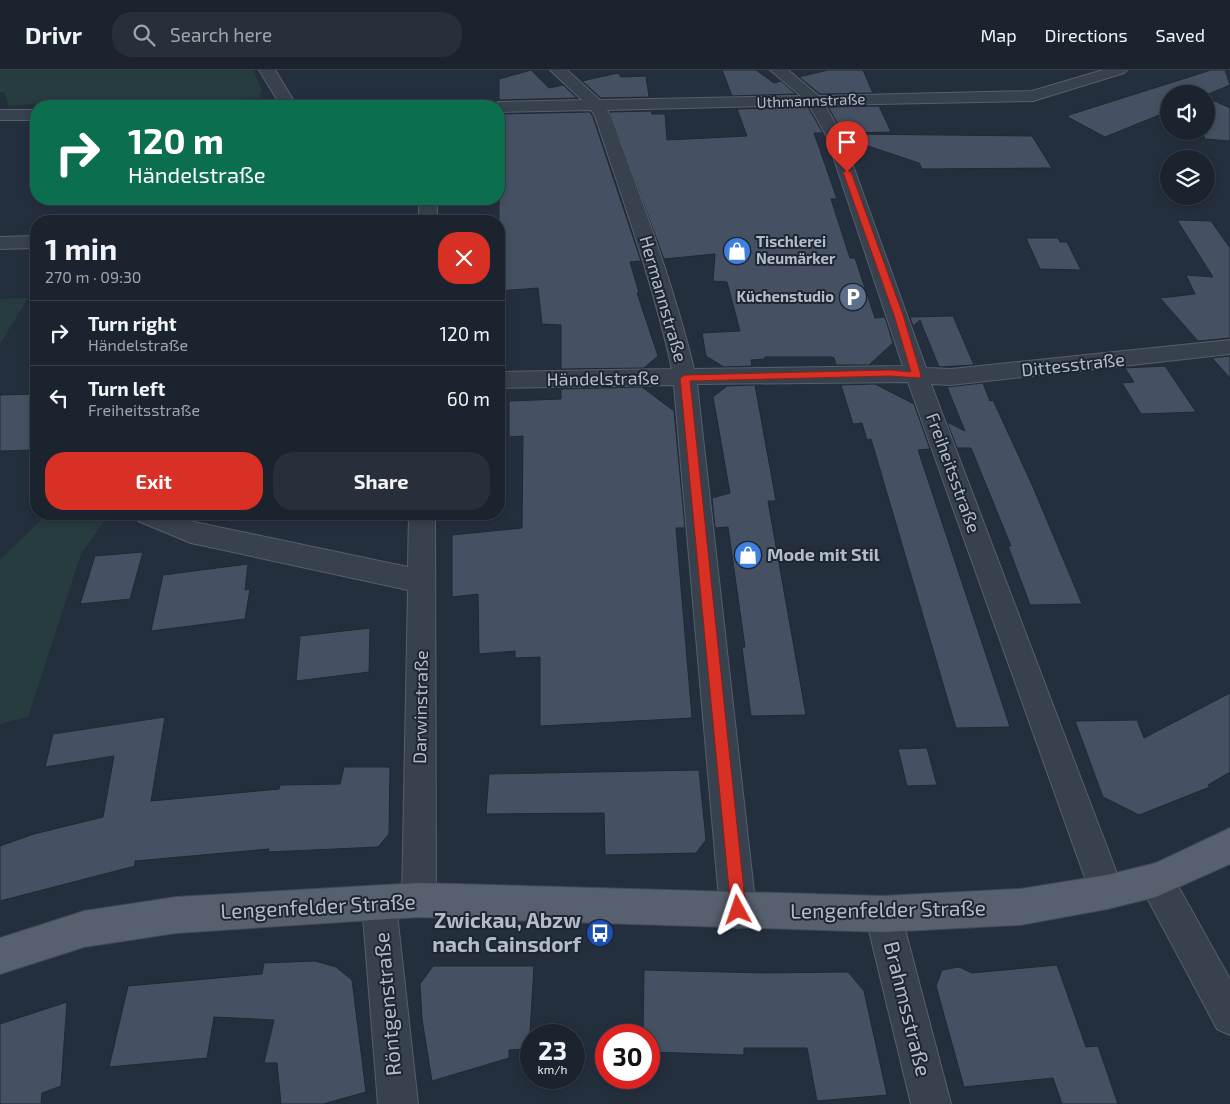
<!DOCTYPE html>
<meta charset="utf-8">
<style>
body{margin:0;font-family:"Exo 2",sans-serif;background:#282f3a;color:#f1f3f6;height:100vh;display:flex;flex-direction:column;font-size:19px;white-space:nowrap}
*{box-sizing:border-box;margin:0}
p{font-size:16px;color:#a0a4aa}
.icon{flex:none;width:28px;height:28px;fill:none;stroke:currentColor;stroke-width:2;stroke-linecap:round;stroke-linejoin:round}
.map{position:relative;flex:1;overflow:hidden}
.drawer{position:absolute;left:30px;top:145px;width:475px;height:305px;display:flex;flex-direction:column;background:#1b232e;border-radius:20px;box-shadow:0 2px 8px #0003,0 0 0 1px #39404a}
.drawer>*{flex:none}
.hud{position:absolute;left:30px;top:30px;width:475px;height:105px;border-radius:20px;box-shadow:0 2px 8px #0003,0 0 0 1px #39404a;background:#0b6e4f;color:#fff;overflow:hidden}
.fabs{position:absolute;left:1160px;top:15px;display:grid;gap:10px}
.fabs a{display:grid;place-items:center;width:55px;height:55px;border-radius:50%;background:#1b232e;box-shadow:0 2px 8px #0003,0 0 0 1px #39404a;font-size:25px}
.speed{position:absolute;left:520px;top:954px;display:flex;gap:10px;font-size:25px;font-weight:700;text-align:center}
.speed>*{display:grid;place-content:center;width:65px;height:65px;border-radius:50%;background:#1b232e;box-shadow:0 2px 8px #0003,0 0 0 1px #39404a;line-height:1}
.speed small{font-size:12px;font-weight:400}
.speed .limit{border:8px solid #d22;background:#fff;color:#111}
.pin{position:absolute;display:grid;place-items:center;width:42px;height:42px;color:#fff;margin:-51px -21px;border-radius:50% 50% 50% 0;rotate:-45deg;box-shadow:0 0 5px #0007}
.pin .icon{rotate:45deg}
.me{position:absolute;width:55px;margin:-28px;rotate:355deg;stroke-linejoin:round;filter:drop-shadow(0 0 4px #0008)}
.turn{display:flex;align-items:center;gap:18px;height:105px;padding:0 15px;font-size:22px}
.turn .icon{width:65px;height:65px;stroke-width:2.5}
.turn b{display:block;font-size:35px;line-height:42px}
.round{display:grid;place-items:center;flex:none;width:52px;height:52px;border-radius:20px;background:#282f3a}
.overview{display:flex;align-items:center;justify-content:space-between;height:85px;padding:0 15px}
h1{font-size:30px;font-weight:700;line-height:38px}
.action{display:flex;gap:10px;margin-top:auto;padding:10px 15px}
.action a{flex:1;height:58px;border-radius:20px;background:#d93025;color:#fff;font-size:20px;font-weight:700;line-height:58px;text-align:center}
.action a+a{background:#282f3a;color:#f1f3f6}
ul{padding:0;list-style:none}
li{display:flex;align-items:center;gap:15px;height:65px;padding:0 15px;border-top:1px solid #39404a}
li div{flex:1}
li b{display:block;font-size:19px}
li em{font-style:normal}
header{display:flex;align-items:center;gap:30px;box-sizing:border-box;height:70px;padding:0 25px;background:#1b232e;border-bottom:1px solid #39404a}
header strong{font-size:24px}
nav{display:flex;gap:28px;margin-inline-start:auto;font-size:18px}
.search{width:350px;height:45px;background:#282f3a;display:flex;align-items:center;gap:12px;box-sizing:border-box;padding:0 18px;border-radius:20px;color:#a0a4aa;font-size:19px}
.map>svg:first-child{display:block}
.green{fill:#263c3f}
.building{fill:#455162;stroke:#1f2835}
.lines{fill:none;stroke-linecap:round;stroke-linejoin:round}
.minor-casing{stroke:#565f6c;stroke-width:2}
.major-casing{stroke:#414a57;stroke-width:2}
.minor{fill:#38414e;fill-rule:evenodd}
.major{fill:#56606e;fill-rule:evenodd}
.route{fill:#d93025;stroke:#8d1f18}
.labels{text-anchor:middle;stroke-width:4;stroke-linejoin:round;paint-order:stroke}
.far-street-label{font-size:15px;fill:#b4bcc9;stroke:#1d2633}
.far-poi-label{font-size:15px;font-weight:bold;fill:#b4bcc9;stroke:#1d2633;text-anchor:start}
.street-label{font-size:18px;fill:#b4bcc9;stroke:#1d2633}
.poi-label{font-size:18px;font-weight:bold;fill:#b4bcc9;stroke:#1d2633;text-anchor:start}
.near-street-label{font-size:21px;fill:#b4bcc9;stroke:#1d2633}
.near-poi-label{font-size:21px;font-weight:bold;fill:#b4bcc9;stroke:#1d2633;text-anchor:end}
</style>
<header>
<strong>Drivr</strong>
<div class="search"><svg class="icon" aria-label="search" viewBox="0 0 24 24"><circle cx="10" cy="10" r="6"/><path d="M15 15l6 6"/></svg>Search here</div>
<nav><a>Map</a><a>Directions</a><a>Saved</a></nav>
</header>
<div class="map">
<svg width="1230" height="1034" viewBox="0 0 1230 1034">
<rect width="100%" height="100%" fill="#242f3e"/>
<!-- green -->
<path class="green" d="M0,0h253l9,20 -3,8 -65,3 -164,3 -21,2 -5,-14h-4z
M28,228l-28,46v-45z
M47,444h62l-28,40 -53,163 -28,7v-164z"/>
<!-- building -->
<path class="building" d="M531,0l18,18 14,-3 14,13 -78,2v-21z
M722,0h34l18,13 7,-2 15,13 -64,2z
M828,0h35l10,23 -53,1 -21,-17z
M1211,0h14l5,15 -24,10 -37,-1v17l-64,26 -39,-21z
M618,3l3,4 25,-1 3,21 -48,1 -19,-17z
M1206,27l24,11v33l-25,-2 -4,-8h5z
M879,36l12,26 -48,1 -15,-26z
M808,37l15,26h-9l23,66h-6l19,59h5l20,60 10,-1 8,26 -24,22h-33l-2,-7 -3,-1h-66v2l-14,1 1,6 -28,1 -18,-11 -4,-23 38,-2 -13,-49 -14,-1 2,-27 -51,5 -54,-147 41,-1 1,3h13l2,26 80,-4 -10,-27z
M590,42l3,5 48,144 -11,1 9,31h-2l21,63 -14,12 -83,1v-44l-19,-1 -4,-36 -39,3v-177z
M851,64l181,2 20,32 -130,1 -3,-6 -69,-23z
M1177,150l34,1 19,27v90l-32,3 -38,-43 35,-4 -9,-19 27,2z
M1026,168h32l2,4h7l14,28 -41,-1z
M953,246l21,49 -35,2 -19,-47 -7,6 -3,-9z
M1230,286v22l-18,-20z
M1165,296l31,46 -55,2 -19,-31 12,-1 -9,-14z
M983,313l7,18 3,-1 40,87 49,117 -52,1 -22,-59h3l-40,-98h-14l-10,-26 18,9 -18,-44z
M875,314l39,20 16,45 -12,1 92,277 -54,1 -85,-289 -4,1 -5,-17 -9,1 -12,-39z
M755,315l21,116h-8l38,214 -55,1 -9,-69h3l-17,-120 -13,1 -3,-30 18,-5 -17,-96 14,-11z
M642,317l32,24 11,117h-9l16,190 -152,8v-69l-25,1v-7l-36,3 -1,-60 -26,3v-62l70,-7 1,-92 -14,1v-36l52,-2v-10z
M36,324v56l-36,1v-56z
M143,482l-13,47 -50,5 15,-48z
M248,494l-3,26 5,-1 -5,30 -94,12 12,-56z
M370,558l-1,44 -73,9 4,-45z
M1230,623v79l-22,13 2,2 -71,28 -36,-18 -28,-76 62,-1 7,18z
M165,647l-14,84 128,-12 1,-4 60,-1 4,-17h46l-1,67 -11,13 -110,5 1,-3 -134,12v5l-135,35v-55l34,-12 69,-17 11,-61 -69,11 8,-33z
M927,678l10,37 -30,1 -9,-37z
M699,700l7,70 -10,13 -91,2 -1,-42 -118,1 3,-40z
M315,891l21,6 16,13 14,112 -43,12h-42l-4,-41h-13l10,-43 -60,-3 -7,41 -98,9 19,-81 134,-12 2,-11z
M1057,895l29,82 12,-1 20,58h-56l-9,-26 -89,9 -28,-101 6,-16 17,-3 13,6z
M433,896h101l-5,83 -20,1v8l-77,23 -10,-62 -2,-35z
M644,900l120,3 84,-1 16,19 23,104 -70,6 -10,-53h-63v7l-95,-3v-17h-6z
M67,932l-6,84 -19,7 -1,11h-41v-80z"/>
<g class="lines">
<!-- minor casing -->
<g class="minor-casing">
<path id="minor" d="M259,0h16l22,36h-16z
M550,0h17l33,30 201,-4 -31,-26h18l31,26 213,-5 71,-21h24l-3,3 -91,28 -208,4 17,30 84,233 25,1 279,-29v14l-279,31 -20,-1 193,508 -5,12 -12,5 -12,-5 -5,-12 -182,-510 -211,2 59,526 -6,12 -12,6 -12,-6 -6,-12 -46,-525 -175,3v-16l173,-3c-19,-86 -49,-169 -77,-253l-4,-6 -92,2v-6h-8l8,-4 83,-2zM809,35l17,30 77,231 -209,3c-21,-87 -53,-170 -83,-253l-4,-6z
M0,40h36v10h-36z
M419,129h18v22h-18z
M36,166v12l-36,1v-12z
M134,444h40l20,8 214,45 1,-53h26l1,386 -5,12 -12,5 -12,-5 -5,-12 6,-310 -217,-47 -53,-22z
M1156,793l12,5 62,111v56l-13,-6 -73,-137 -5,-12 5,-12z
M379,817l12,5 5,12 22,200h-40l-16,-200 5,-12z
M883,826l12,6 6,12 50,190h-40l-46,-190 6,-12z"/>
</g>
<!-- major casing -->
<g class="major-casing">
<path id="major" d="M1230,758v36l-74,33 -49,12 -87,16 -137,7 -464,-15 -243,16 -92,14 -84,27v-36l84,-27 92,-14 243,-14 464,13 137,-7 87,-14 49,-12z"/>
</g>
<!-- minor -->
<use href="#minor" class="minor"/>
<!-- major -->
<use href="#major" class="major"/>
</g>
<!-- route -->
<path class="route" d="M847,100l4,2 52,143 18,60 -1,3 -30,-2 -200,5 56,529 -2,5 -6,2 -5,-2 -2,-5 -51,-532 5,-3 205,-5 21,2 -17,-57 -51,-143z"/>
<!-- icons -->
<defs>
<g id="shop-disc" transform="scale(1.4375)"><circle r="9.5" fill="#3f7fe0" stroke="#1d2633"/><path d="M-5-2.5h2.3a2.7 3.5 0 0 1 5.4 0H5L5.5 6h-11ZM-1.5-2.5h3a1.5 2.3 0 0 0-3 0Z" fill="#fff"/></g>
<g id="parking-disc" transform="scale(1.4375)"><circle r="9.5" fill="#5c6f8a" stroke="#1d2633"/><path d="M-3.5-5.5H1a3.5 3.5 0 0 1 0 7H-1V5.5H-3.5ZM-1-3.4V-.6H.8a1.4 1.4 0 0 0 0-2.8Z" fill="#fff"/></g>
<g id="bus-disc" transform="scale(1.4375)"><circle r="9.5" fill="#1a4fb4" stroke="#1d2633"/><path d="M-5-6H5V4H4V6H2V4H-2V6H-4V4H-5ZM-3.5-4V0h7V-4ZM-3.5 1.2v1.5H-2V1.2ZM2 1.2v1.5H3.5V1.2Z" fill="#fff"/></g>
</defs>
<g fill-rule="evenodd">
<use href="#shop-disc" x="737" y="181"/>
<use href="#parking-disc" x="853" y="227"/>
<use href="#shop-disc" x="748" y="485"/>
<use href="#bus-disc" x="600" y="863"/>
</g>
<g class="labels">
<!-- far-street labels -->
<g class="far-street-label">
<text transform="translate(811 31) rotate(-2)" y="5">Uthmannstraße</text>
</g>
<!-- far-poi labels -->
<g class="far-poi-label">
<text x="756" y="177">Tischlerei<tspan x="756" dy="17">Neumärker</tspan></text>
<text x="834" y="232" text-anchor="end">Küchenstudio</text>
</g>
<!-- street labels -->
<g class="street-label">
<text transform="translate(663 229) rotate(74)" y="6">Hermannstraße</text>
<text transform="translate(1073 295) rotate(-6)" y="6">Dittesstraße</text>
<text transform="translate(603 309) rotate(-1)" y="6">Händelstraße</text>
<text transform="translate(953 403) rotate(70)" y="6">Freiheitsstraße</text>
<text transform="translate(421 637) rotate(-89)" y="6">Darwinstraße</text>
</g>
<!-- poi labels -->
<g class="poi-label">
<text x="767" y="491">Mode mit Stil</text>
</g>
<!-- near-street labels -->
<g class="near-street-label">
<text transform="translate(318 837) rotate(-3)" y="7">Lengenfelder Straße</text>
<text transform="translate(888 840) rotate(-1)" y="7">Lengenfelder Straße</text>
<text transform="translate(388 934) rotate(-95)" y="7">Röntgenstraße</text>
<text transform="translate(907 939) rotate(76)" y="7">Brahmsstraße</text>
</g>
<!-- near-poi labels -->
<g class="near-poi-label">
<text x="581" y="858">Zwickau, Abzw<tspan x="581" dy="24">nach Cainsdorf</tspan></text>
</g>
</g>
</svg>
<div class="fabs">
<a><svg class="icon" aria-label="sound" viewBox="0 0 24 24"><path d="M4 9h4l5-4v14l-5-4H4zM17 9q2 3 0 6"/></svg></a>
<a><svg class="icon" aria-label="layers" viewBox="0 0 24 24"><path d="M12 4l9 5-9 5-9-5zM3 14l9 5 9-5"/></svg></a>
</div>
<div class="speed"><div>23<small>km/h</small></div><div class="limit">30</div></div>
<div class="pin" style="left:847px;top:102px;background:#d93025"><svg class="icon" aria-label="arrive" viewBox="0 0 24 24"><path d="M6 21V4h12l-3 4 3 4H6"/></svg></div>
<svg class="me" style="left:738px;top:840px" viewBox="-20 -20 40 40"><path d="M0-17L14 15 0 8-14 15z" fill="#d93025" stroke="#fff" stroke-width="4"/></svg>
<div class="hud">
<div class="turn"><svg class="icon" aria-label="right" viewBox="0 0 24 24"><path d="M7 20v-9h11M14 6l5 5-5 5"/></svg><div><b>120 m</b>Händelstraße</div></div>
</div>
<section class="drawer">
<div class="overview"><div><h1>1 min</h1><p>270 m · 09:30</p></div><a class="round" style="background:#d93025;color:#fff"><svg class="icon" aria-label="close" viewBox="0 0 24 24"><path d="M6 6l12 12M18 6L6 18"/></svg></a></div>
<ul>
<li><svg class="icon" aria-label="right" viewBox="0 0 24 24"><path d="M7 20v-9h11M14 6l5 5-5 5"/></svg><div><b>Turn right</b><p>Händelstraße</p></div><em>120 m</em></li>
<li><svg class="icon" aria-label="left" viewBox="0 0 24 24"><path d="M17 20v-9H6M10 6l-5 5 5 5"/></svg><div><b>Turn left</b><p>Freiheitsstraße</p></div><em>60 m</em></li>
</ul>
<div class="action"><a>Exit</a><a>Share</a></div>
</section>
</div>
